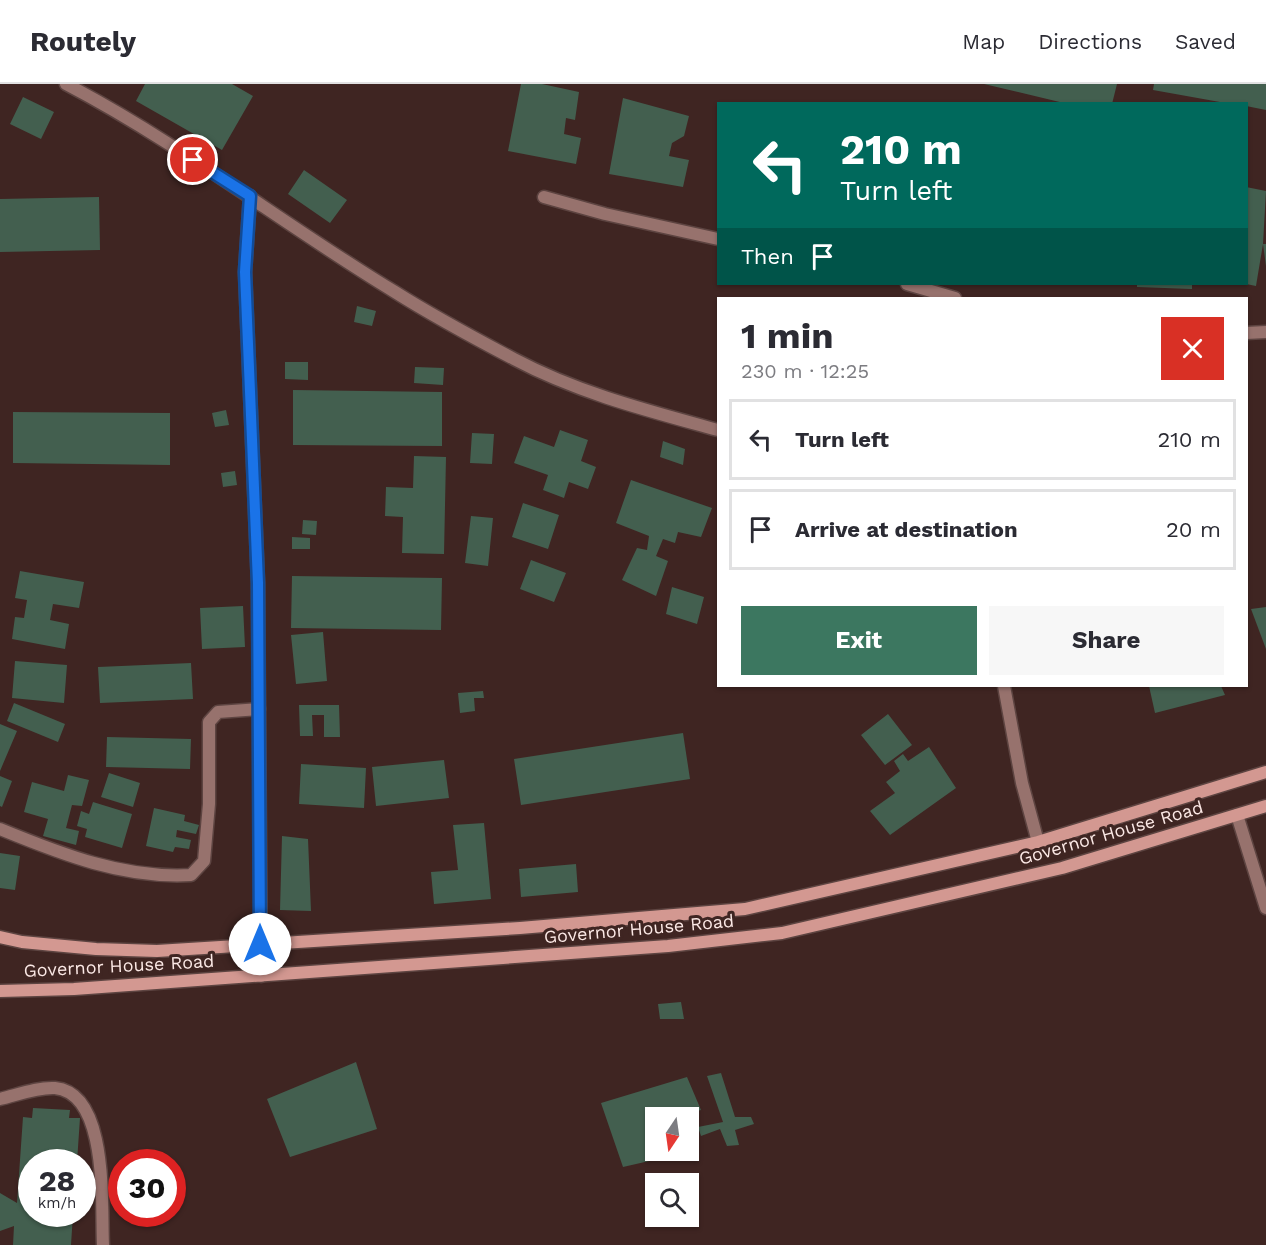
<!DOCTYPE html>
<meta charset="utf-8">
<style>
body{margin:0;font-family:"Work Sans",sans-serif;background:#f7f7f7;color:#2b2b33;height:100vh;display:flex;flex-direction:column;font-size:22px;white-space:nowrap}
*{box-sizing:border-box;margin:0}
p{font-size:20px;color:#7c7c81}
.icon{flex:none;width:33px;height:33px;fill:none;stroke:currentColor;stroke-width:2;stroke-linecap:round;stroke-linejoin:round}
.map{position:relative;flex:1;overflow:hidden}
.side{position:absolute;left:717px;top:213px;width:531px;height:390px;display:flex;flex-direction:column;background:#fff;border-radius:0px;box-shadow:0 2px 4px #0004}
.side>*{flex:none}
.banner{position:absolute;left:717px;top:18px;width:531px;height:183px;border-radius:0px;box-shadow:0 2px 4px #0004;background:#00695c;color:#fff;overflow:hidden}
.needle{width:39px;rotate:193deg}
.controls{position:absolute;left:645px;top:1023px;display:grid;gap:12px}
.controls a{display:grid;place-items:center;width:54px;height:54px;border-radius:0px;background:#fff;box-shadow:0 2px 4px #0004;font-size:30px}
.speed{position:absolute;left:18px;top:1065px;display:flex;gap:12px;font-size:30px;font-weight:700;text-align:center}
.speed>*{display:grid;place-content:center;width:78px;height:78px;border-radius:50%;background:#fff;box-shadow:0 2px 4px #0004;line-height:1}
.speed small{font-size:15px;font-weight:400}
.speed .limit{border:9px solid #d22;background:#fff;color:#111}
.pin{position:absolute;display:grid;place-items:center;width:51px;height:51px;color:#fff;margin:-26px;border:3px solid #fff;border-radius:50%;box-shadow:0 2px 6px #0007}
.me{position:absolute;width:66px;margin:-33px;rotate:0deg;stroke-linejoin:round;filter:drop-shadow(0 0 4px #0008)}
.turn{display:flex;align-items:center;gap:21px;height:126px;padding:0 24px;font-size:27px}
.turn .icon{width:78px;height:78px;stroke-width:2.5}
.turn b{display:block;font-size:42px;line-height:51px}
.then{display:flex;align-items:center;height:57px;padding:0 24px;background:#0003;gap:12px;font-size:22px}
.round{display:grid;place-items:center;flex:none;width:63px;height:63px;border-radius:0px;background:#f7f7f7}
.overview{display:flex;align-items:center;justify-content:space-between;height:102px;padding:0 24px}
h1{font-size:36px;font-weight:700;line-height:45px}
.primary-button{display:flex;gap:12px;margin-top:auto;padding:12px 24px}
.primary-button a{flex:1;height:69px;border-radius:0px;background:#3c7760;color:#fff;font-size:24px;font-weight:700;line-height:69px;text-align:center}
.primary-button a+a{background:#f7f7f7;color:#2b2b33}
ul{padding:0;list-style:none}
li{display:flex;align-items:center;gap:18px;height:81px;margin:0 12px 9px;padding:0 12px;border:3px solid #e1e1e2;border-radius:0px}
li div{flex:1}
li b{display:block;font-size:22px}
li em{font-style:normal}
header{display:flex;align-items:center;gap:36px;box-sizing:border-box;height:84px;padding:0 30px;background:#fff;border-bottom:2px solid #e1e1e2}
header strong{font-size:28px}
nav{display:flex;gap:33px;margin-inline-start:auto;font-size:21px}
.map>svg:first-child{display:block}
.building{fill:#435f4f}
.lines{fill:none;stroke-linecap:round;stroke-linejoin:round}
.service-casing{stroke:#5d4441;stroke-width:15}
.minor-casing{stroke:#5d4441;stroke-width:15}
.secondary-casing{stroke:#5d4441;stroke-width:15}
.service{stroke:#97726d;stroke-width:12}
.minor{stroke:#97726d;stroke-width:12}
.secondary{stroke:#d39891;stroke-width:12}
.route-casing{stroke:#114b97;stroke-width:15}
.route{stroke:#1a73e8;stroke-width:10}
.labels{text-anchor:middle;stroke-width:6;stroke-linejoin:round;paint-order:stroke}
.street-label{font-size:18px;fill:#fce9e6;stroke:#3f2522}
</style>
<header>
<strong>Routely</strong>
<nav><a>Map</a><a>Directions</a><a>Saved</a></nav>
</header>
<div class="map">
<svg width="1266" height="1161" viewBox="0 0 1266 1161">
<rect width="100%" height="100%" fill="#3f2522"/>
<!-- building -->
<path class="building" d="M145,0h87l21,12 -31,54 -86,-49z
M521,0h21l37,8 -4,28 -9,-2 -2,16 17,4 -5,26 -68,-13z
M984,0h133l-5,20h-44z
M1154,0h112v26l-20,-4v-2h-15l-78,-14z
M23,13l31,15 -13,27 -31,-15z
M623,14l66,18 -5,20 -12,7 -3,13 20,4 -6,27 -74,-13z
M304,86l43,30 -17,23 -42,-29z
M1246,103l20,4 -3,53h3v22l-3,-22 -7,42 -10,-2z
M99,113l1,53 -100,2v-53z
M1137,200h55v5l-55,-2z
M357,222l19,5 -4,15 -18,-4z
M285,278h23v18l-23,-1z
M415,283l29,1 -1,17 -29,-2z
M293,306l149,2v54l-149,-1z
M226,326l3,15 -14,2 -3,-14z
M13,328l157,1v52l-157,-2z
M560,346l28,10 -7,21 15,6 -8,22 -19,-7 -5,16 -21,-8 5,-15 -34,-12 10,-27 30,11z
M472,349l22,1 -2,30 -22,-1z
M663,357l22,8 -2,16 -23,-8z
M414,372l32,1 -2,97 -42,-1 1,-36 -18,-1 1,-29 27,1z
M235,387l2,14 -14,2 -2,-14z
M631,396l81,28 -11,29 -23,-5 -3,11 -12,-4 -7,17 12,5 -12,35 -34,-16 15,-32 10,2 2,-14 -33,-13z
M523,419l36,12 -11,34 -36,-12z
M471,432l22,2 -5,48 -23,-3z
M303,436l14,1 -1,14 -14,-1z
M292,453l18,1v11h-18z
M531,476l35,13 -12,29 -34,-13z
M20,487l64,11 -5,26 -26,-4 -3,16 19,4 -4,25 -53,-10 3,-22 9,1 3,-18 -12,-2z
M292,492l150,2 -1,52 -150,-2z
M672,503l32,10 -7,27 -31,-10z
M243,522l2,41 -43,2 -2,-41z
M1266,523v42l-15,-40z
M323,548l4,49 -31,3 -5,-49z
M15,577l52,4 -3,38 -52,-5z
M191,579l2,36 -93,4 -2,-36z
M1149,602h72l4,9 -70,18z
M483,607l1,7h-10l1,13 -15,2 -2,-20z
M14,619l51,21 -7,18 -51,-21z
M299,621h40l1,32h-16v-22h-12l1,21h-13z
M888,630l24,31 -27,20 -24,-30z
M0,640l17,7 -17,40z
M683,649l7,46 -169,26 -7,-46z
M107,653l84,2 -1,30 -84,-2z
M929,663l27,41 -66,47 -20,-24 25,-18 -9,-11 14,-11 -6,-10 9,-7 5,7z
M444,676l5,38 -73,8 -4,-39z
M301,680l65,4 -2,40 -65,-4z
M109,689l31,10 -7,24 -32,-10z
M68,691l21,5 -7,26 -10,-1 -6,23 13,3 -3,14 -33,-9 5,-17 -24,-7 8,-30 32,9z
M0,692l12,5 -10,26 -2,-1z
M93,718l39,12 -10,34 -37,-11 2,-8 -10,-3 4,-15 8,3z
M154,724l31,7 -1,6 15,4 -3,9 -19,-4 -1,7 15,3 -2,9 -14,-2 -2,5 -27,-6z
M484,739l7,76 -57,5 -3,-32 27,-2 -5,-45z
M282,752l26,3 3,72 -31,-1z
M0,769l20,3 -5,34 -15,-2z
M576,780l2,28 -57,5 -2,-28z
M681,918l3,17h-24l-2,-15z
M356,978l21,67 -87,28 -23,-58z
M721,989l14,44h16l3,7 -19,6 4,15 -12,1 -7,-17 -19,7 -3,-9 25,-5 -16,-46z
M687,993l14,33 -30,8h-15v32h14l1,6 -48,11 -22,-64z
M33,1024l37,2 -1,8h11l-3,44h-45v52h41l-2,31h-58l1,-19 -14,5v-38l17,10 6,-86 9,1z"/>
<g class="lines">
<!-- service casing -->
<g class="service-casing">
<path id="service" d="M0,745c61,25 124,50 191,46l13,-14 5,-57v-82l9,-10 41,-3
M0,1015c17,-4 37,-12 55,-11 54,5 46,118 48,157"/>
</g>
<!-- minor casing -->
<g class="minor-casing">
<path id="minor" d="M66,0c115,60 218,141 329,208 38,24 79,46 119,67 64,34 135,52 204,71
M250,112l-5,76 13,311 3,393
M544,113l61,17 113,25
M907,200l48,14
M1246,249l20,-1
M1004,602l18,97 16,59
M1237,731l29,93"/>
</g>
<!-- secondary casing -->
<g class="secondary-casing">
<path id="secondary" d="M0,853l22,5 74,7 61,2 363,-23 225,-19 293,-67 228,-70
M0,907l74,-2 594,-43 114,-13 280,-65 204,-62"/>
</g>
<!-- service -->
<use href="#service" class="service"/>
<!-- minor -->
<use href="#minor" class="minor"/>
<!-- secondary -->
<use href="#secondary" class="secondary"/>
</g>
<g class="lines">
<!-- route casing -->
<g class="route-casing">
<path id="route" d="M193,76l57,36 -5,76 13,311 2,361"/>
</g>
<!-- route -->
<use href="#route" class="route"/>
</g>
<g class="labels">
<!-- street labels -->
<g class="street-label">
<text transform="translate(1111 749) rotate(-16)" y="6">Governor House Road</text>
<text transform="translate(639 845) rotate(-5)" y="6">Governor House Road</text>
<text transform="translate(119 882) rotate(-3)" y="6">Governor House Road</text>
</g>
</g>
</svg>
<div class="controls">
<a><svg class="needle" viewBox="-14 -14 28 28"><path d="M0-13l5 13h-10z" fill="#e53935"/><path d="M0 13l5-13h-10z" fill="#7c7c81"/></svg></a>
<a><svg class="icon" aria-label="search" viewBox="0 0 24 24"><circle cx="10" cy="10" r="6"/><path d="M15 15l6 6"/></svg></a>
</div>
<div class="speed"><div>28<small>km/h</small></div><div class="limit">30</div></div>
<div class="pin" style="left:193px;top:76px;background:#d93025"><svg class="icon" aria-label="arrive" viewBox="0 0 24 24"><path d="M6 21V4h12l-3 4 3 4H6"/></svg></div>
<svg class="me" style="left:260px;top:860px" viewBox="-20 -20 40 40"><circle r="19" fill="#fff"/><path d="M0-13L10 11 0 6-10 11z" fill="#1a73e8"/></svg>
<div class="banner">
<div class="turn"><svg class="icon" aria-label="left" viewBox="0 0 24 24"><path d="M17 20v-9H6M10 6l-5 5 5 5"/></svg><div><b>210 m</b>Turn left</div></div>
<div class="then">Then<svg class="icon" aria-label="arrive" viewBox="0 0 24 24"><path d="M6 21V4h12l-3 4 3 4H6"/></svg></div>
</div>
<section class="side">
<div class="overview"><div><h1>1 min</h1><p>230 m · 12:25</p></div><a class="round" style="background:#d93025;color:#fff"><svg class="icon" aria-label="close" viewBox="0 0 24 24"><path d="M6 6l12 12M18 6L6 18"/></svg></a></div>
<ul>
<li><svg class="icon" aria-label="left" viewBox="0 0 24 24"><path d="M17 20v-9H6M10 6l-5 5 5 5"/></svg><div><b>Turn left</b></div><em>210 m</em></li>
<li><svg class="icon" aria-label="arrive" viewBox="0 0 24 24"><path d="M6 21V4h12l-3 4 3 4H6"/></svg><div><b>Arrive at destination</b></div><em>20 m</em></li>
</ul>
<div class="primary-button"><a>Exit</a><a>Share</a></div>
</section>
</div>
